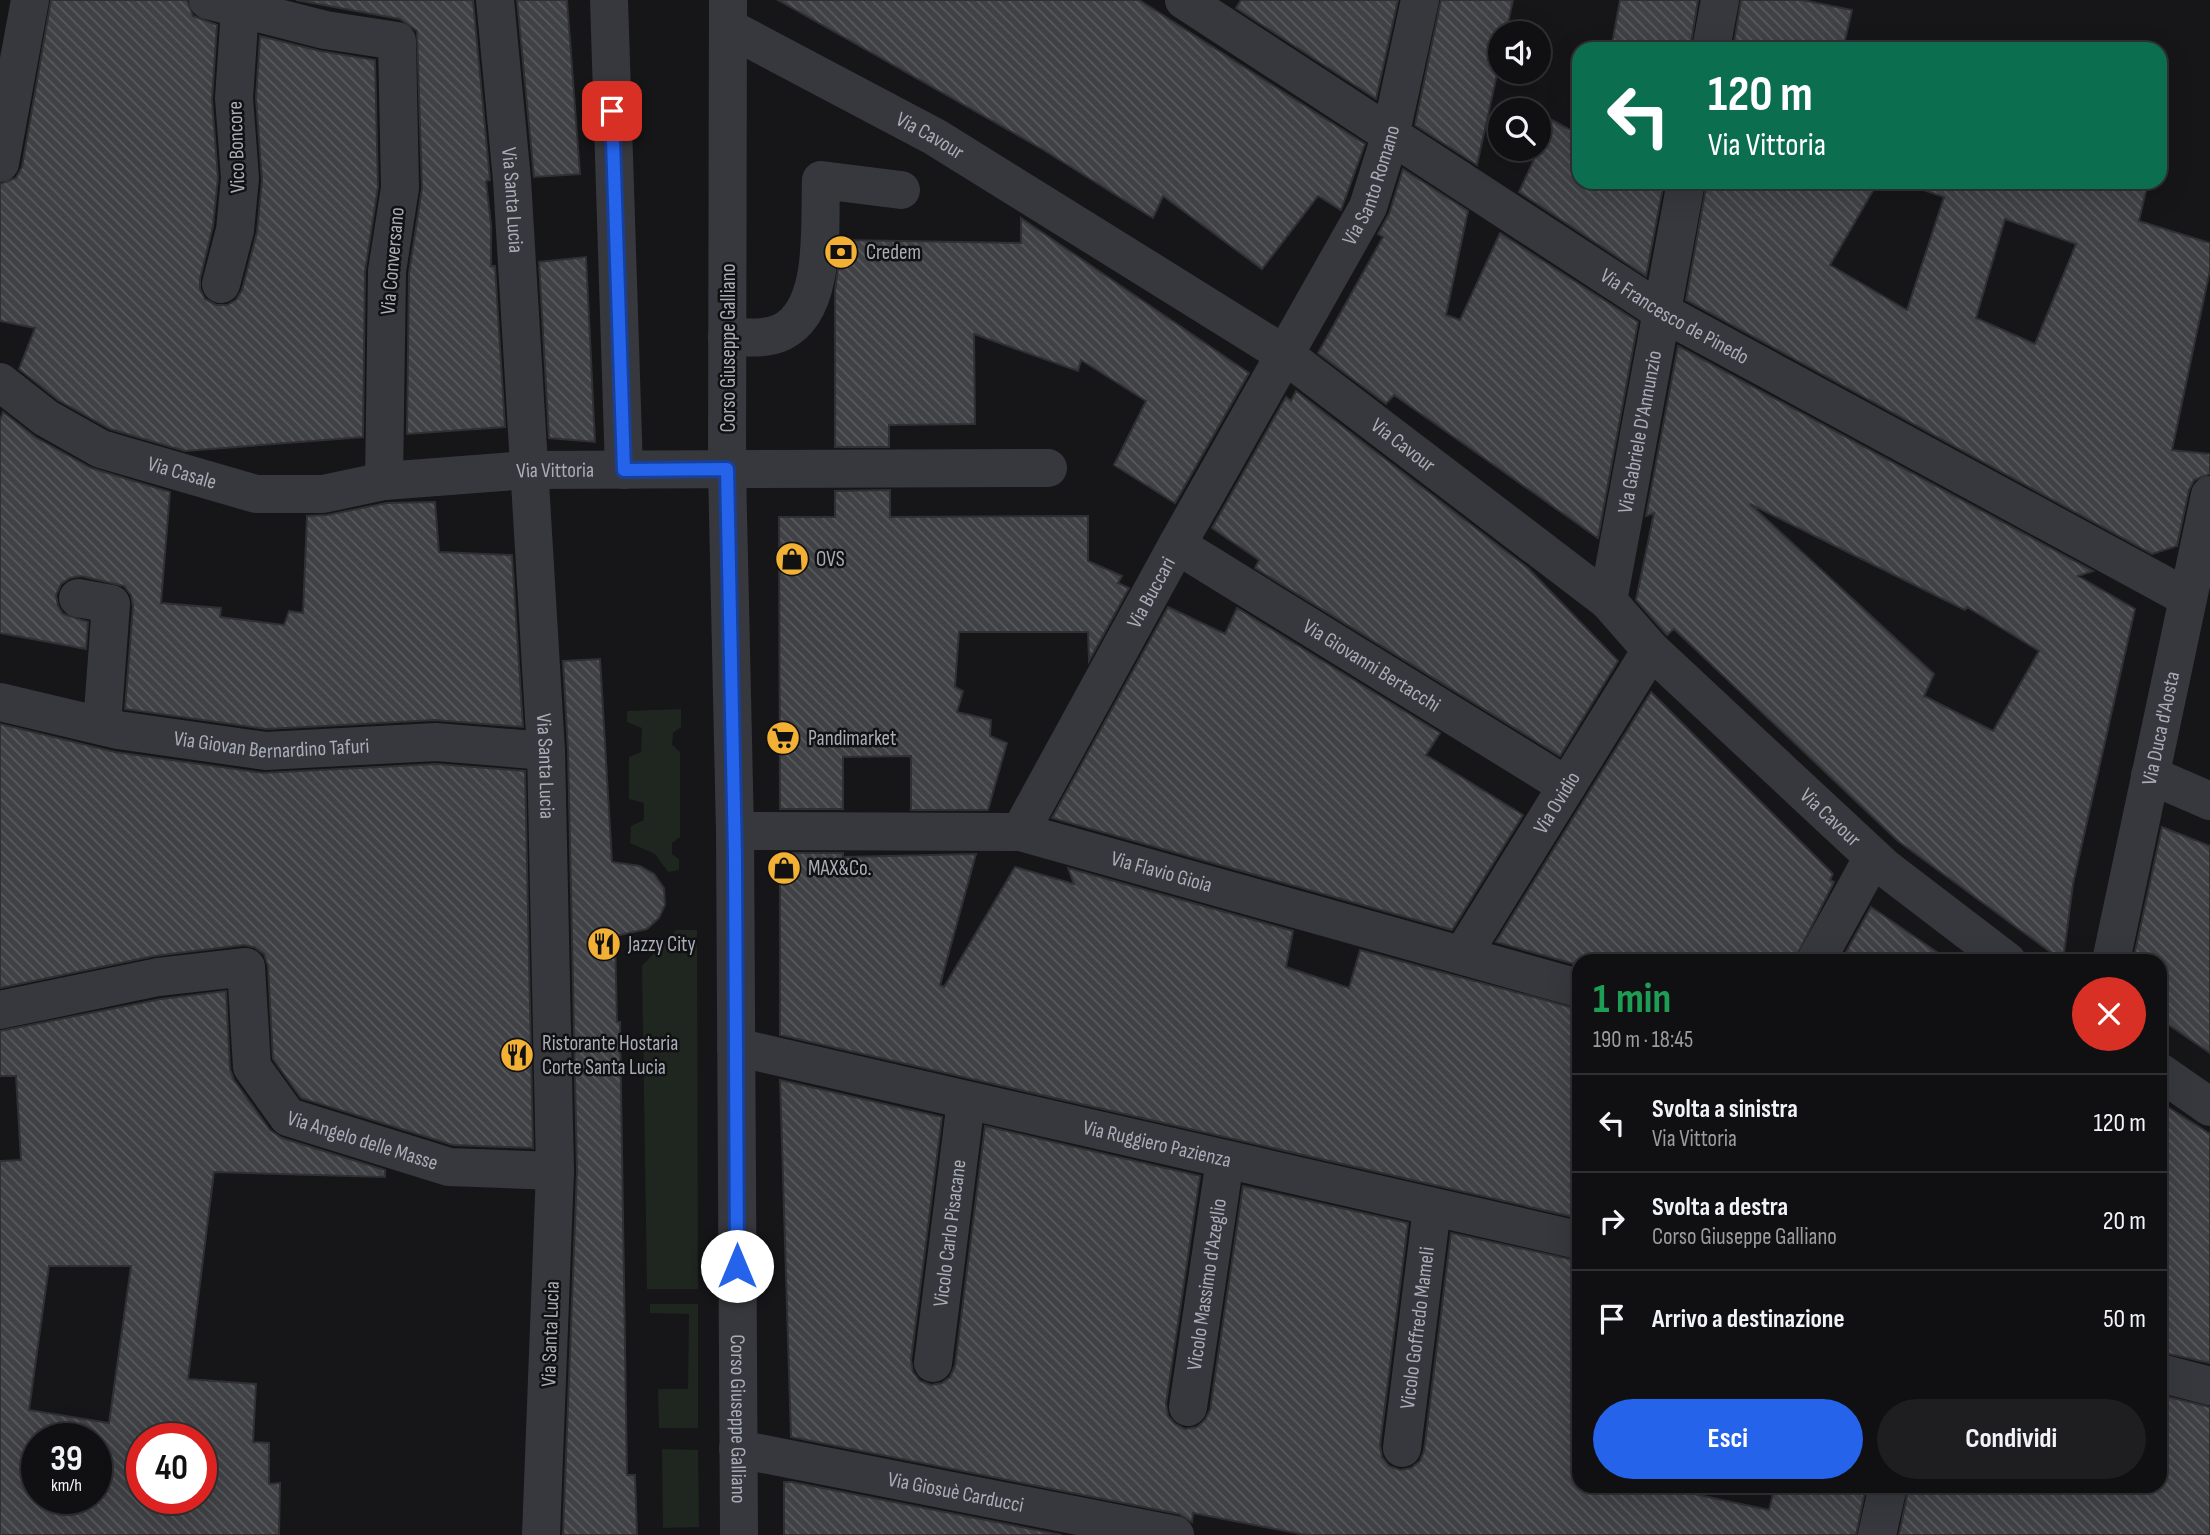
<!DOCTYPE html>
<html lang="it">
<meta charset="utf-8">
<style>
body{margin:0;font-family:"Sofia Sans Condensed",sans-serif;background:#1e1e20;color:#f1f3f6;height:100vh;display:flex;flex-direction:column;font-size:26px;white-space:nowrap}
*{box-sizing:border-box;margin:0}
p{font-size:23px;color:#9c9d9f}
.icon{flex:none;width:38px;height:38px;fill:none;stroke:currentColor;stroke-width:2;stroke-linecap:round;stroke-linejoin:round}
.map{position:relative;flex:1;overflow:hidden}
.sheet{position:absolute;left:1572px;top:954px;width:595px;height:539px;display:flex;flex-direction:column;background:#101012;border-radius:21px;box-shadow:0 7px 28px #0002,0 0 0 2px #303032}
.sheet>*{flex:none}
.guide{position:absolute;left:1572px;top:42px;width:595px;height:147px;border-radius:21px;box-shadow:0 7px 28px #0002,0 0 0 2px #303032;background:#0b6e4f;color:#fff;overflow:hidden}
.buttons{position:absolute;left:1488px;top:21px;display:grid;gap:14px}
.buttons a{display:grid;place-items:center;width:63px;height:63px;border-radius:50%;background:#101012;box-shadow:0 7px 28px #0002,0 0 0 2px #303032;font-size:35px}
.speed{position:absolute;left:21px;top:1423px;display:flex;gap:14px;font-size:35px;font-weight:700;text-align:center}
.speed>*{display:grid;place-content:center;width:91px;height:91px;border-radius:50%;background:#101012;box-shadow:0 7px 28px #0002,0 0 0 2px #303032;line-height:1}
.speed small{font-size:18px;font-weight:400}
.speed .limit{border:10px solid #d22;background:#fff;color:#111}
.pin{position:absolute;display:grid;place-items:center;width:60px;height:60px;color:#fff;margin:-30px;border-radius:14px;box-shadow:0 4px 10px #0006}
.me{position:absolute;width:77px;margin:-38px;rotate:0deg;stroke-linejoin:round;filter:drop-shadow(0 0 5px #0008)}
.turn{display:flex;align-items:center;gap:24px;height:147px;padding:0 21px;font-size:32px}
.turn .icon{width:91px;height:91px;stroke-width:2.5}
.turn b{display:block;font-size:49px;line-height:60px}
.round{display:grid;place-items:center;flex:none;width:74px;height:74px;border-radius:37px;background:#1e1e20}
.summary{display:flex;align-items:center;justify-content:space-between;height:119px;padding:0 21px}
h1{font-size:42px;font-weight:700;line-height:52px;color:#1e9e55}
.primary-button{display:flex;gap:14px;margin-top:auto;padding:14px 21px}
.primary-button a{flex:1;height:80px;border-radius:42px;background:#2563eb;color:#fff;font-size:28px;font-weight:700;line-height:80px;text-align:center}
.primary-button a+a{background:#1e1e20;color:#f1f3f6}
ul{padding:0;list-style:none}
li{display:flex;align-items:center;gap:21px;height:98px;padding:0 21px;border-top:2px solid #303032}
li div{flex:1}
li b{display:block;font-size:26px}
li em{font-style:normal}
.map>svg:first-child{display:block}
.green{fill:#1e261f}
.building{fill:url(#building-back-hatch);stroke:#303034;stroke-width:2;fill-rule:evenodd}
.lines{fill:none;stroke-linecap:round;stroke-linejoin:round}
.minor{stroke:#37383d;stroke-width:38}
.route-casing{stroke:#184099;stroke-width:18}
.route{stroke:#2563eb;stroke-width:12}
.labels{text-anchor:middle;stroke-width:5;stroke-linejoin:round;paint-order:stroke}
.street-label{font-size:21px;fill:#a8adb8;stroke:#111113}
.poi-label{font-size:21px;fill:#a8adb8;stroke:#111113;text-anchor:start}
</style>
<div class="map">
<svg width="2210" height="1535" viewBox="0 0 2210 1535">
<defs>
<pattern id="building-back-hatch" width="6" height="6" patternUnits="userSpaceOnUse" patternTransform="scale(1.75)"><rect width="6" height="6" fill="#404145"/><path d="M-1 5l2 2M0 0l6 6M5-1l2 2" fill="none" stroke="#595a5e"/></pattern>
</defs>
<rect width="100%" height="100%" fill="#161618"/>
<!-- green -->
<path class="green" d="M681,709v18l-8,6 -1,12 8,7v85l-8,6v11l7,5v11l-11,2 -13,-18 -25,-11 1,-17 13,-6v-17l-15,-4v-42l12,-5 1,-24 -15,-6v-11z
M676,930h21l1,359h-51l-5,-323z
M650,1304h48v124h-39l-1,-39h30l1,-75 -39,-1z
M662,1449l36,1 1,77 -36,1z"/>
<!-- building -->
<path class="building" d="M51,0h136l6,16 24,9 -5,75 6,78 -5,48 -13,53v10l5,10 11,6h11l9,-5 6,-10 15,-58 5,-52 -6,-82 4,-62 60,15 55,9 3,127 -13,84 -2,166 -178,14 -75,-22 -52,-29 -39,-31 16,-41 -35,-7v-137l16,-6 6,-11z
M296,0h177l17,180 -4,1 5,44v41h4l10,161 -98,7 2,-161 13,-85 -5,-157 -17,-12z
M517,0h50l13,174 -46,3z
M778,0h361l226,144 -24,66 -23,-14 -56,73 -99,-73 -10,22 -111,-69z
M1241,0h157l-22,99 -140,-91z
M1441,0h72l-7,33h-6v28l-23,104 -62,-40z
M1620,0h78l-8,49h-79z
M1741,0h61l50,10 -9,39h-110z
M1552,120l26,14v48h86l-18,94 -127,-84z
M1403,169l65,42 -22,104 14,5 40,-87 138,89 -40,216 -204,-143 -8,9 -68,-51 65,-116 -5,-3 11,-20z
M1707,182h171l-48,83 77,45 37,-113 -29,-10 1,-5h232l-9,39 71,22v27l-38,180 38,4v20l-16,6 -5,10 -12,56 -25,8 -466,-254zM2005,219l71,25 -41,100 -59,-26z
M1021,218l228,155 -74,130 -61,-38 32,-64 -65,-41 -3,11 -104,-37 1,90 -86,1v22h-54v-156l7,-51 179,3z
M586,257l1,20 8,165 -46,-4 -10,-176z
M1678,346l415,225 -15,5 57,33 -62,275 -10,77 -165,-120 -224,-212 -7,6 -31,-35 18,-87 -8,3zM1750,504l215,106 2,-3 72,44 -46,80 -69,-35 10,-22z
M1296,391l232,177 90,93 -58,95 -305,-188 4,-8 -47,-32 74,-131 5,4z
M3,412l32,25 56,31 79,24 -9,111 60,5 -1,9 64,8 5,-14 14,2 4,-97 20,-1 60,-12 48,-1 4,50 73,3 11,172 -88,-7 -168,9 -142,-20 8,-103 -2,-11 -7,-9 -43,-10 -11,2 -9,6 -5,11 2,11 5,8 25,8 -2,27 -86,-16v-213z
M890,490v27l198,-1v45l34,15 -4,7 11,5 -40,73 -1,-29h-129l-4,55 8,4 -6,21 34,8 -1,16 17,7 -19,67h-77v-54l-68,1v52h-63l-1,-292h56v-26z
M1168,607l57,27 12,-26 203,125 -14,22 97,60 -71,115 -400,-112z
M600,659l12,203 28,4 14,8 10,14 1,17 -6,13 -12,11 -32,7 2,86h3l7,453h8l2,60h-74l14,-364 -9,-421 -5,-89z
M1651,692l182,182 -3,6 4,2 -40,79h-216v4l-82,-23z
M0,724l115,28 148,21 173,-9 89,7 8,377 -80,-3 -152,-47 -28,-39 -5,-93 -4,-12 -10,-7 -10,-2 -90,11 -154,32z
M2162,827l48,19v207l-50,-34v-58h-27z
M780,853h63v4l133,-3 -36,131 4,2 71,-120 59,17 -6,-16 225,63 -7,36 63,21 11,-38 218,59v209l-798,-183z
M1871,907l79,54h-109z
M226,991l4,78 4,11 36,50 12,8 103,32v7l-171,-5 -26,207 68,5 -3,58 16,1v41l11,-1 -1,52h-279v-374l21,-1 -5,-84h-16v-45l161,-32zM49,1266h82l-22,157 -80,-13zM37,1438h59v60h-59zM142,1438h59v60h-59z
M780,1080l162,37 -31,243 2,12 7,9 11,4 11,-2 8,-6 5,-11 30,-240 215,50 -34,228 2,12 7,8 10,5 12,-2 8,-7 5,-10 33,-224 165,37 -28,222 2,12 7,9 11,4 11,-2 9,-7 4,-10 27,-218 127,28v225h79l112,24 6,-24h91l-10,49h-550l-113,-22 -1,9 -13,-8 -388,-77z
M2160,1102l50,32v229l-50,-11z
M2160,1395l50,12v128h-311l10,-49h251z
M784,1482h8l270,53h-278z"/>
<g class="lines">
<!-- minor -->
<g class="minor">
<path d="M208,0l117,30 72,11 3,147 -13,83 -3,210"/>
<path id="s1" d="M495,0l17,180 34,571 9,420 -14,364"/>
<path d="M609,0l15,470"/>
<path id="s2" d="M728,0l-1,469 8,362 4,704"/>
<path id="s3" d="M1184,0l478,312 526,286"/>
<path id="s4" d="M729,28l206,109 349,217 324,247 43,49 233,217 123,94"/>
<path d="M1711,49l9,-49"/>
<path d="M0,163l30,-163"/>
<path d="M221,284l14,-54 5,-52 -6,-80 6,-89"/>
<path d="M727,337c17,0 39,3 55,-5 46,-23 37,-108 39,-152l80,10"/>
<path id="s5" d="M0,382l46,36 55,31 155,45h67l61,-13 144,-11 520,-2"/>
<path id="s6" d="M1177,545l390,241"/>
<path d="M78,598l33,6 -9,122"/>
<path id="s7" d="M1608,601l78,-419"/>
<path id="s8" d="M0,702l118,28 148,21 170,-9 110,9"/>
<path d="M2150,775l60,26"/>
<path id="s9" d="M735,831l285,1 558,156"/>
<path id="s10" d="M1020,832l157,-287 191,-338 22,-70 30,-137"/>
<path id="s11" d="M1463,954l188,-304"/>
<path d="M1816,961l57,-104"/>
<path id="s12" d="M2111,961l99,-466"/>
<path id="s13" d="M0,1010l158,-33 88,-10 6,100 36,50 161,50 106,4"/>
<path id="s14" d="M736,1047l842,193"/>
<path d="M2160,1072l50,35"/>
<path id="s15" d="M933,1363l33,-262"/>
<path d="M2160,1373l50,13"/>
<path id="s16" d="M1188,1407l37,-247"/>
<path id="s17" d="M1402,1448l30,-240"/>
<path id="s18" d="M738,1449l437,86"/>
<path d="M1877,1535l11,-49"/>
</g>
</g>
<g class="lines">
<!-- route casing -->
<g class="route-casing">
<path id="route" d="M612,111l12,359 103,-1 8,389 2,408"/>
</g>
<!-- route -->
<use href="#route" class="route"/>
</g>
<!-- icons -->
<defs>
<g id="bank-disc" transform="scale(1.75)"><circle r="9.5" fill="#f2b134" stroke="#111113"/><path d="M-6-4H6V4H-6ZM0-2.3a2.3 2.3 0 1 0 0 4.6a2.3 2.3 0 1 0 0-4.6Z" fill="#111"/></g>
<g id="shop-disc" transform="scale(1.75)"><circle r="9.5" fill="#f2b134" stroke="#111113"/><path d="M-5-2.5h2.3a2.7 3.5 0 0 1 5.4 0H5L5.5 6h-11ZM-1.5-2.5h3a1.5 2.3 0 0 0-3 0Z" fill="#111"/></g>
<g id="supermarket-disc" transform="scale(1.75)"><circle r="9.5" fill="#f2b134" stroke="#111113"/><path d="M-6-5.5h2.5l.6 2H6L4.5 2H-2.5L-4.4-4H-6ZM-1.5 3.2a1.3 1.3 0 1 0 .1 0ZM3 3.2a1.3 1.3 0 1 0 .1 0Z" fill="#111"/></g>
<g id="restaurant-disc" transform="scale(1.75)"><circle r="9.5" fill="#f2b134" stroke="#111113"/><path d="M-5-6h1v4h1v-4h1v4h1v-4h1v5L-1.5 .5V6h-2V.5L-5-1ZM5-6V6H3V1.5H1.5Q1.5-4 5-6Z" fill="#111"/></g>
</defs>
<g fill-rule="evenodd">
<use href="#bank-disc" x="841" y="252"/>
<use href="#shop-disc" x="792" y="559"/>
<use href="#supermarket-disc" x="783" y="738"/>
<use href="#shop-disc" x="784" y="868"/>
<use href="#restaurant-disc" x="604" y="944"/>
<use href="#restaurant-disc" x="517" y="1055"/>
</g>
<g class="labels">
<!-- street labels -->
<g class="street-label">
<text dy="7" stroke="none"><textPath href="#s4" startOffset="228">Via Cavour</textPath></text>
<text transform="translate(236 147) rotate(-92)" y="7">Vico Boncore</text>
<text dy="7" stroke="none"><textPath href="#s10" startOffset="737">Via Santo Romano</textPath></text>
<text dy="7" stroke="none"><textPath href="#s1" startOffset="201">Via Santa Lucia</textPath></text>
<text transform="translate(392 261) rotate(-85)" y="7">Via Conversano</text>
<text dy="7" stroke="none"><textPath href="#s3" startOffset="584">Via Francesco de Pinedo</textPath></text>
<text transform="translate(728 348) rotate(-90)" y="7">Corso Giuseppe Galliano</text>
<text dy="7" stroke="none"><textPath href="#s7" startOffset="172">Via Gabriele D'Annunzio</textPath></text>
<text dy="7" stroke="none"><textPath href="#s4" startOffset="794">Via Cavour</textPath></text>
<text dy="7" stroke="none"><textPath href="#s5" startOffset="584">Via Vittoria</textPath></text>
<text dy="7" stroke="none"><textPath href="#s5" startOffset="206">Via Casale</textPath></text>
<text dy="7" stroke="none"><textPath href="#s10" startOffset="273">Via Buccari</textPath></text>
<text dy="7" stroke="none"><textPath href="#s6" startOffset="229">Via Giovanni Bertacchi</textPath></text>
<text dy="7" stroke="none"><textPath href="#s12" startOffset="238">Via Duca d'Aosta</textPath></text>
<text dy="7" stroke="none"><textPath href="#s8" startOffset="276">Via Giovan Bernardino Tafuri</textPath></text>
<text dy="7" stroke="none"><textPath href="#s1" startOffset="768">Via Santa Lucia</textPath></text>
<text dy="7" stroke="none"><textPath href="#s11" startOffset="178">Via Ovidio</textPath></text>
<text dy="7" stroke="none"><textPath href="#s4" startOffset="1362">Via Cavour</textPath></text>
<text dy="7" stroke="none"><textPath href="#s9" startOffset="432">Via Flavio Gioia</textPath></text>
<text dy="7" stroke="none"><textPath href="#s13" startOffset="490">Via Angelo delle Masse</textPath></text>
<text dy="7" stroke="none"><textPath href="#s14" startOffset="432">Via Ruggiero Pazienza</textPath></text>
<text dy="7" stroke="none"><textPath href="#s15" startOffset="131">Vicolo Carlo Pisacane</textPath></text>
<text dy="7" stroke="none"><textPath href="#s16" startOffset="124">Vicolo Massimo d'Azeglio</textPath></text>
<text dy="7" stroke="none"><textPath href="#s17" startOffset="121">Vicolo Goffredo Mameli</textPath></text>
<text transform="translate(550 1334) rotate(-88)" y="7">Via Santa Lucia</text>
<text dy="7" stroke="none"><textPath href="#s2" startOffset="1419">Corso Giuseppe Galliano</textPath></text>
<text dy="7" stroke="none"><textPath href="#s18" startOffset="222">Via Giosuè Carducci</textPath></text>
</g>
<!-- poi labels -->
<g class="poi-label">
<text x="866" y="259">Credem</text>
<text x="816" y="566">OVS</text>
<text x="808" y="745">Pandimarket</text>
<text x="808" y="875">MAX&amp;Co.</text>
<text x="628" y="951">Jazzy City</text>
<text x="542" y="1050">Ristorante Hostaria<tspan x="542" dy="24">Corte Santa Lucia</tspan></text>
</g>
</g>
</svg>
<div class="buttons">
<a><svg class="icon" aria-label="sound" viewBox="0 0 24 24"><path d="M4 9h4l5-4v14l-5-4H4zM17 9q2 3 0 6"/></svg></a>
<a><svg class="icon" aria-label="search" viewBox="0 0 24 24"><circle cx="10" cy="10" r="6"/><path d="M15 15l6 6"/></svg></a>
</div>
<div class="speed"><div>39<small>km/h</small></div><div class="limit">40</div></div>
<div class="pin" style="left:612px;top:111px;background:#d93025"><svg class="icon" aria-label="arrive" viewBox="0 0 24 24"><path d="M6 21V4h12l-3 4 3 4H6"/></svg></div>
<svg class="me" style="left:737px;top:1266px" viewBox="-20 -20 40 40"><circle r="19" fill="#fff"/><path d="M0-13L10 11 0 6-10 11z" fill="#2563eb"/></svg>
<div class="guide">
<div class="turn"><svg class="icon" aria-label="left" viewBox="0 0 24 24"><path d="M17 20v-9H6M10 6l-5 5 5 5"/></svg><div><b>120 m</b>Via Vittoria</div></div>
</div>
<section class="sheet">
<div class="summary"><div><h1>1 min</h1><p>190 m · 18:45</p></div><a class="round" style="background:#d93025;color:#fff"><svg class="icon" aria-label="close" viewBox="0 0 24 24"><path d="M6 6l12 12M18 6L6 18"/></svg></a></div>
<ul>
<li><svg class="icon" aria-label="left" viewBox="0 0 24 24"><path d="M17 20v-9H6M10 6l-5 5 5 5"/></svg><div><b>Svolta a sinistra</b><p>Via Vittoria</p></div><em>120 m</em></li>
<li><svg class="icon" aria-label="right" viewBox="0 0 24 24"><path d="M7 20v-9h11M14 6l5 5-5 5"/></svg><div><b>Svolta a destra</b><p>Corso Giuseppe Galliano</p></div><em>20 m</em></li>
<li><svg class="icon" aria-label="arrive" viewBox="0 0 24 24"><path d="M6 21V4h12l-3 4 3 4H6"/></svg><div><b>Arrivo a destinazione</b></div><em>50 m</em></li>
</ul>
<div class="primary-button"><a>Esci</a><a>Condividi</a></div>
</section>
</div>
